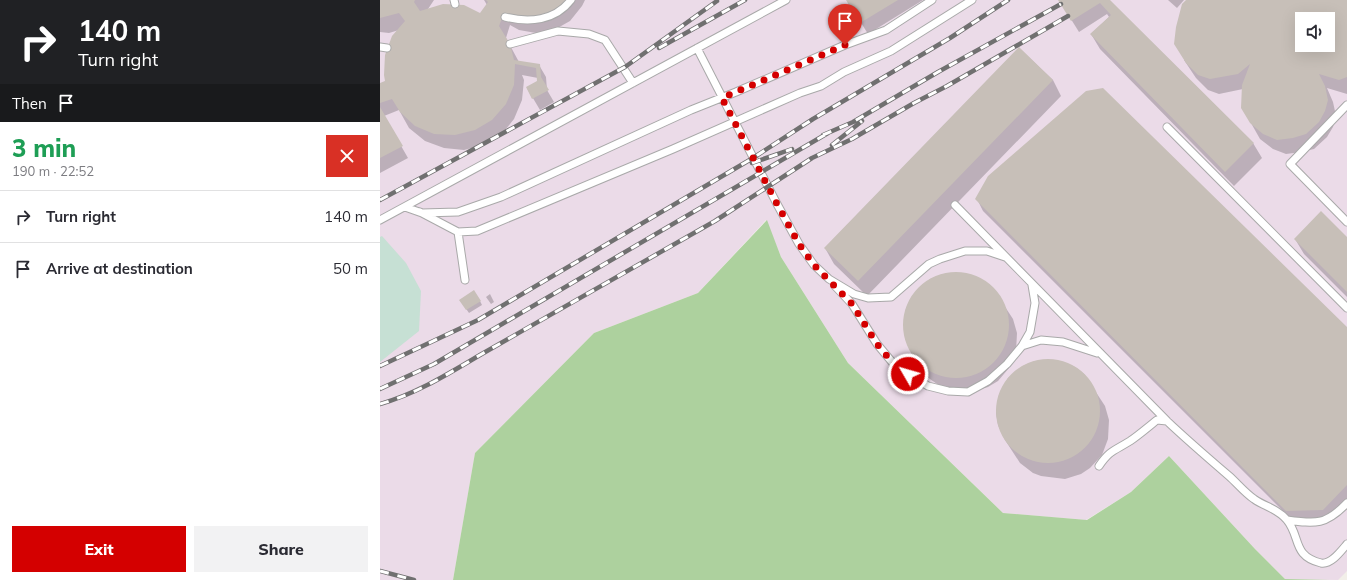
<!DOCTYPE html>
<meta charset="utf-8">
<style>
body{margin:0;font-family:Mulish,sans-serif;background:#f2f2f3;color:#2b2b33;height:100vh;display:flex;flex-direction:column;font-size:15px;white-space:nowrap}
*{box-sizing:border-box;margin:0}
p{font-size:13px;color:#7c7c81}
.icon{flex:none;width:22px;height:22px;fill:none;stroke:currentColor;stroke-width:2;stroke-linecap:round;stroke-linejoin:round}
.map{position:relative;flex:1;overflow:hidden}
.panel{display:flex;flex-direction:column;background:#fff;width:380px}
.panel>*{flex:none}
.guide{background:#202124;color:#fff;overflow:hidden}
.fabs{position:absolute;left:915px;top:12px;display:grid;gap:8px}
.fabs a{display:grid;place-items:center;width:40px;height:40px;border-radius:0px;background:#fff;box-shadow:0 4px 16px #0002;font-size:20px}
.pin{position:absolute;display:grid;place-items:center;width:34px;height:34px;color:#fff;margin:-41px -17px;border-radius:50% 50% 50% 0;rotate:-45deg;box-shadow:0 0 4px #0007}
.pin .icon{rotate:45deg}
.me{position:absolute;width:44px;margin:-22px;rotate:308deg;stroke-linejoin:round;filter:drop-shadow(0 0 3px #0008)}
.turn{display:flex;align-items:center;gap:14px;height:84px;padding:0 12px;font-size:18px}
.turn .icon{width:52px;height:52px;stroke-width:2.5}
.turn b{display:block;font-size:28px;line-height:34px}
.then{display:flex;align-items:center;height:38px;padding:0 12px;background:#0003;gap:8px;font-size:15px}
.round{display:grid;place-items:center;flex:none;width:42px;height:42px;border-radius:0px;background:#f2f2f3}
.head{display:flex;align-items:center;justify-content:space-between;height:68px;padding:0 12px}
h1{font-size:24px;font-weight:800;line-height:30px;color:#1e9e55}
.cta{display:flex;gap:8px;margin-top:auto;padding:8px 12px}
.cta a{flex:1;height:46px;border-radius:0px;background:#d40000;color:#fff;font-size:16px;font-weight:800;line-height:46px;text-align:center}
.cta a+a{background:#f2f2f3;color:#2b2b33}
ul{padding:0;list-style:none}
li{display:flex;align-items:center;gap:12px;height:52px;padding:0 12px;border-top:1px solid #e1e1e2}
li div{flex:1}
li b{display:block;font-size:15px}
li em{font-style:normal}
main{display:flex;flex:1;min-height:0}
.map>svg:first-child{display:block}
.industrial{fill:#ebdbe8;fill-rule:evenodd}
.forest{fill:#add19e}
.wetland{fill:#c6e0d4}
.shadow{fill:#0003;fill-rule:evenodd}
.building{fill:#c7bfb8;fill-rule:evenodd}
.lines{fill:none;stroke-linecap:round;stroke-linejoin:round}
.lane-casing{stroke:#a9a9a9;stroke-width:9}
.lane{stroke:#fff;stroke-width:7}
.rail-casing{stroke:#707070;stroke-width:4.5}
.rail{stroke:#fff;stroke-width:3;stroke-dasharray:9;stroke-linecap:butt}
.route{stroke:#d40000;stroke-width:7;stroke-dasharray:0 12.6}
</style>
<main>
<section class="panel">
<div class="guide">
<div class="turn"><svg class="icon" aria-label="right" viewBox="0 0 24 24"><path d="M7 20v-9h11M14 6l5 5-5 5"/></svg><div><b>140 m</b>Turn right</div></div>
<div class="then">Then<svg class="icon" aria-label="arrive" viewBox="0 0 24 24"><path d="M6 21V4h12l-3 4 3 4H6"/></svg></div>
</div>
<div class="head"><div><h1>3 min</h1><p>190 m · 22:52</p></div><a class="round" style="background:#d93025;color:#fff"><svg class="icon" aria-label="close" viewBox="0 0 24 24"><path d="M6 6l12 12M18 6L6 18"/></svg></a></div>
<ul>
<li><svg class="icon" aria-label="right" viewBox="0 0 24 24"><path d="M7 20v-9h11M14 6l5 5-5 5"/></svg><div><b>Turn right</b></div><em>140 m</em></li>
<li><svg class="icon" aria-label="arrive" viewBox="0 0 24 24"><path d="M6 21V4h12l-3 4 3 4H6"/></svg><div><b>Arrive at destination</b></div><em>50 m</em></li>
</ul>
<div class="cta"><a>Exit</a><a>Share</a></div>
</section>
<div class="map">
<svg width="967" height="580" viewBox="0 0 967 580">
<rect width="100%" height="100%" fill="#f2efe9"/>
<!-- industrial -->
<path class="industrial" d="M0,0h967v571l-9,9 -53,-1 -30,-30 -86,-93 -38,36 -45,28 -83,-7 -155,-150 -67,-106 -15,-37 -68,73 -104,40 -119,120 -22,127h-73zM922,19h26v26h-26z"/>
<!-- forest -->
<path class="forest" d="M387,220l14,37 67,106 155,150 84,7 44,-28 38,-36 86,93 30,30 45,1h-877l22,-127 119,-120 104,-40z"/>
<!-- wetland -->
<path class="wetland" d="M2,236l24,27 15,28 -2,40 -39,31v-125z"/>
<!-- shadow -->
<path class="shadow" d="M0,0h54l-6,9 53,6 6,-10 -3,-5h101l-3,6 -12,15 -16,9 -18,3 -17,-3 -9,-5 -4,13 13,24 20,3 7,12 1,13 7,12 -14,8 -13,-22 11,-7v-3l-16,-3 2,5 -2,20 -8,19 -13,16 -18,10 -19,5 -20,-2 -19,-7 -16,-13 -10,-18 -15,6 24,42 -28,15v-89l6,-3 13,-51 -10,3 -9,-1z
M467,0h76l-55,34z
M679,0h50l144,143 9,15 -28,28 -134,-137 -9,-15 18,-17 -2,-3 -28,18z
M788,0h16l-7,8z
M807,0h160v94l-20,-6 6,14 3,14 -3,11 -6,10 -13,12 -13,3 -15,2 -13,-5 -13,-10 -9,-16 -8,-34 -24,5 -11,-4 -12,-12 -12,-18zM922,19h26v26h-26z
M639,48l34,32 8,16 -194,200 -33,-32 -9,-16z
M597,199l370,129v176l-17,17 -36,1 -311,-311z
M915,239h52v58l-43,-43z
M583,273l19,7 10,7 21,32 4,14 -1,19 -7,16 -11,13 -10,6 -16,5 -32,-6 -13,-9 -15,-24 -7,-15 -1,-12 2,-18 10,-16 14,-13 13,-5z
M110,294l4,8 -3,2 -5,-7z
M80,300l20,1 2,4 -13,8z
M675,360l20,7 9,7 21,32 4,14 -1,19 -6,16 -12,13 -9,6 -16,5 -24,-3 -8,-3 -13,-10 -15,-23 -7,-15 -2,-12 3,-18 9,-17 15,-12 12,-5z"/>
<!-- building -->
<path class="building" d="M0,0h35l-1,2 6,9 23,-7 21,1 16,8 8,-11 -2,-2h80l-4,5 -17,10 -18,3 -18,-3 -5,-2 -5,13 11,18 4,16 26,4 1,13 8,13 -17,9 -6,-12 11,-6 -1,-13 -21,-4 -1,21 -8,19 -14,16 -17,10 -20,5 -21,-1 -19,-8 -15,-14 -8,-13 -12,4v-20l5,-2 -1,-6 1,-20 7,-19 13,-15 -6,-8 -19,5z
M466,0h52l-38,23z
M678,0h52l144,143 -29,29 -135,-138 21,-19 -11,-12 -29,18z
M806,0h161v77l-8,3 -20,-6 6,12 3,14 -3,11 -6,11 -13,12 -13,4 -16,2 -14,-6 -13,-11 -9,-15 1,-23 8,-21 -12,10 -28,5 -12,-4 -12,-12 -12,-19 2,-17 6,-23zM922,19h26v26h-26z
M639,47l34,33 -195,201 -34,-33z
M723,88l244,239v158l-24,25 -37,1 -311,-312 13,-23 98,-85z
M0,107l23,39 -23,12z
M941,211l26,26v55l-53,-53z
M523 325a53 53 0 1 1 106 0a53 53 0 1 1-106 0Z
M94,290l7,11 -15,9 -7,-10z
M616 411a52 52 0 1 1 104 0a52 52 0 1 1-104 0Z"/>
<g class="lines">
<!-- lane casing -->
<g class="lane-casing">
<path id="lane" d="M74,0l1,4
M125,17c24,6 50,4 66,-17
M130,44l48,-13 31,3 16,6 28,43
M0,47l7,1
M317,48l80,156 22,40 15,21 15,14 25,15 14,4 23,-1 38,-33 11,-5 25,-8h22l18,6
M967,105l-57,59 57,58
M787,127l180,181
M575,205l212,216
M25,207l17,6 36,-1 43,-15 190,-87 45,-18 109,-47 41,-15 46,-30
M40,212l38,20 19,-1 196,-82 127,-56 21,-7 23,-14 47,-21 81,-51
M0,220l406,-220
M78,232l7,48
M455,286l17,18 25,40 20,24 31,18 20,5 20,1 20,-11 19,-17 15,-18 8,-14 5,-29 -3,-18
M642,346l19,-6 22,2 34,11
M719,466c11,-16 15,-15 31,-25 9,-6 18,-14 27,-21l10,1c20,19 41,37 62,55 8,7 16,17 25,23 11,8 23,9 33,21 14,17 5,36 34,43 10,2 20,-12 26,-19
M907,520c29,4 39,5 60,-17"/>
</g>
<!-- lane -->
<use href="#lane" class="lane"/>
<!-- rail casing -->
<g class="rail-casing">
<path id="rail" d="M279,48l86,-48
M443,135l30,-13 85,-50 123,-68
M452,145l30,-24
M372,163l40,-14
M0,200l245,-133 92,-66
M0,366l98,-46 275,-162 60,-39 137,-81 58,-38
M0,389l54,-25 394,-231
M0,404c36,-10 68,-30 100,-49l235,-134 97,-63 40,-19 62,-36 33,-17 121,-70
M0,571l34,9"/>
</g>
<!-- rail -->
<use href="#rail" class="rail"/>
</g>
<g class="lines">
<!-- route -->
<path class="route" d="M465,45l-123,53 55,106 22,40 15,21 38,39 25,40 20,24 11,6"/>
</g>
</svg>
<div class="fabs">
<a><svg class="icon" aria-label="sound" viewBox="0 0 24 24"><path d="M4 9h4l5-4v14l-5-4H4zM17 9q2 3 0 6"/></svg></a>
</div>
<div class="pin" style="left:465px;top:45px;background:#d93025"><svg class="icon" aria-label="arrive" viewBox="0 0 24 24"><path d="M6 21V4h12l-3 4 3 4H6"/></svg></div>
<svg class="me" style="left:528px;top:374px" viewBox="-20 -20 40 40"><circle r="17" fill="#d40000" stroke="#fff" stroke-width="3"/><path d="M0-11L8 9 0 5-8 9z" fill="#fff"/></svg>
</div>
</main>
